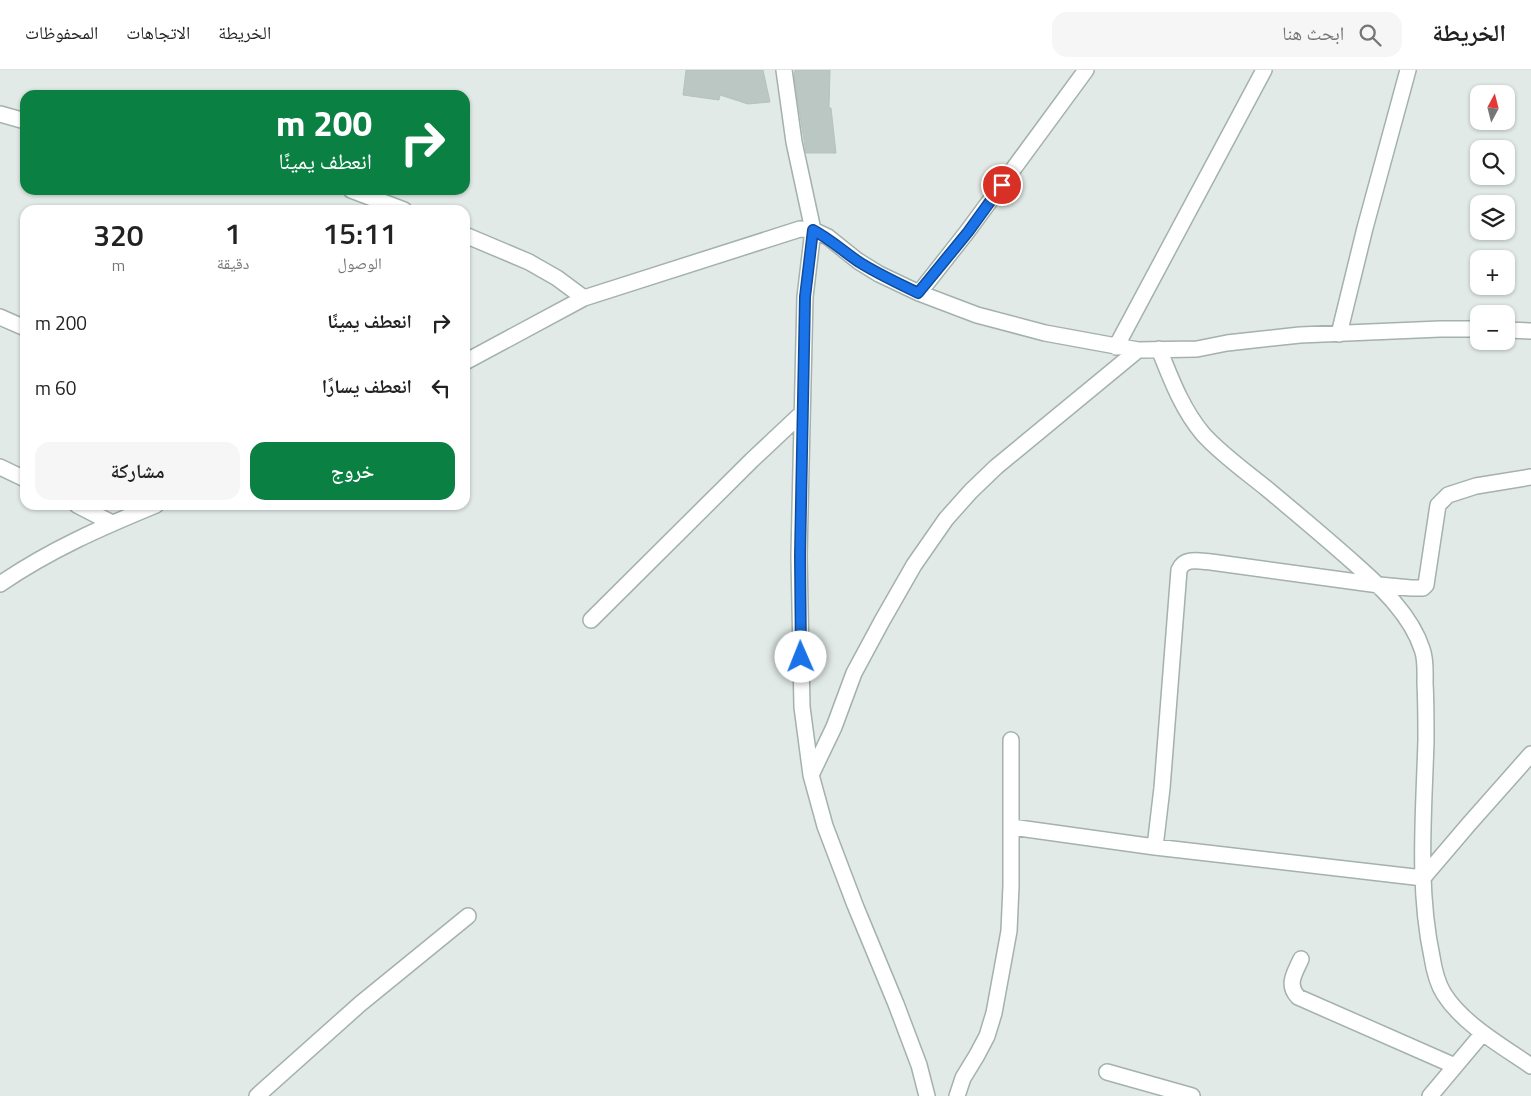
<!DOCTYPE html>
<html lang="ar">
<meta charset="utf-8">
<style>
body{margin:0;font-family:"Titillium Web","Noto Naskh Arabic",sans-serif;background:#f6f6f6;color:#222;direction:rtl;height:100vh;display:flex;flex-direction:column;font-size:19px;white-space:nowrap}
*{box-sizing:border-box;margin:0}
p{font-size:16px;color:#767676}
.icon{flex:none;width:28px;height:28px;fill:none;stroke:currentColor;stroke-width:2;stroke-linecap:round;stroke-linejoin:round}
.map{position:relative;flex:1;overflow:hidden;direction:ltr}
.sheet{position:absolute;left:20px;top:135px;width:450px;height:305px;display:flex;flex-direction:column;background:#fff;border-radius:15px;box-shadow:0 1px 4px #0004;direction:rtl}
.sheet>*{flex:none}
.top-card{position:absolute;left:20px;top:20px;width:450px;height:105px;border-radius:15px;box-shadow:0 1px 4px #0004;direction:rtl;background:#0b8043;color:#fff;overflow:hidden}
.needle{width:32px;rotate:7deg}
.fabs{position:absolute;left:1470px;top:15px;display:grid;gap:10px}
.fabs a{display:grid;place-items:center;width:45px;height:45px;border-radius:10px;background:#fff;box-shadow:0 1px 4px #0004;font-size:25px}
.pin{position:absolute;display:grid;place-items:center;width:42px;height:42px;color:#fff;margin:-21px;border:2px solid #fff;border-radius:50%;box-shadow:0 1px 5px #0007}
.me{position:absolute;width:55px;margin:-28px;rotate:359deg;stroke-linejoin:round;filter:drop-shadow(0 0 4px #0008)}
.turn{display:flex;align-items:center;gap:18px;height:105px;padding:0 15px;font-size:22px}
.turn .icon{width:65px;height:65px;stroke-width:2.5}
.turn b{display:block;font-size:35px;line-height:42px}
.eta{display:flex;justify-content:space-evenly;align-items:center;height:85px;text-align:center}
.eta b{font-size:30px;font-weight:600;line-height:35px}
.primary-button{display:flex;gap:10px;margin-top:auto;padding:10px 15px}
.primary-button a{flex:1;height:58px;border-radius:15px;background:#0b8043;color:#fff;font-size:20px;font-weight:600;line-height:58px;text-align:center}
.primary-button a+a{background:#f6f6f6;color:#222}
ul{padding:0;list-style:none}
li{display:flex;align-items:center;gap:15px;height:65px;padding:0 15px}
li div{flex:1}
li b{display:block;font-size:19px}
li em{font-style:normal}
header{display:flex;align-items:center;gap:30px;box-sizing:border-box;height:70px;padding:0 25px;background:#fff;border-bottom:1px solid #e0e0e0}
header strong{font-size:24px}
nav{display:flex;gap:28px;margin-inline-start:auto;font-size:18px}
.search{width:350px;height:45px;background:#f6f6f6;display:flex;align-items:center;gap:12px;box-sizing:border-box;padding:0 18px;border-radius:15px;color:#767676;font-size:19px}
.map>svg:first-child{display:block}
.building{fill:#bac7c2;stroke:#b4c3bd}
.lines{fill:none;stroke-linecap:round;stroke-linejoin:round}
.minor-casing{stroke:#a4b1ad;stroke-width:18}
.minor{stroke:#fff;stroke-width:15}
.route-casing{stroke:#114b97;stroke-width:12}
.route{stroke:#1a73e8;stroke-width:9}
</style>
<header>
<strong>الخريطة</strong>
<div class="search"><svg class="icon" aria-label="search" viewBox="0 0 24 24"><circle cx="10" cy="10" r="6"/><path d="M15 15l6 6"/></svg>ابحث هنا</div>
<nav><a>الخريطة</a><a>الاتجاهات</a><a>المحفوظات</a></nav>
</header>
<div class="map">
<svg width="1531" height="1026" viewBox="0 0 1531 1026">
<rect width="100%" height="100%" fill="#e1eae6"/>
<!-- building -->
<path class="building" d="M686,0h77l7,32 -22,2 -28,-9 -1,5 -36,-5z
M795,0h35l-1,38h2l5,45h-30l-12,-76z"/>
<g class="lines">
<!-- minor casing -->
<g class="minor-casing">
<path id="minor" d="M784,0l10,72 19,88 -8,67 -4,169 -2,90 3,151 9,68 14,51 30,79 41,99 23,61 8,31
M0,44l25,7
M351,120l53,20
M465,165l64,27 28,16 27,20
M919,223l48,-61 119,-162
M0,247l25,11
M1506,260l25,1
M1339,264l26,-106 43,-158
M1116,277l148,-277
M1159,279c12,30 23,60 44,85 18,20 42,37 63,54 30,25 60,50 89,76 26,23 56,51 67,85 4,10 3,23 3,34 1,19 1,38 1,57 -2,72 -9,147 6,217 2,13 5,26 12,37 19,30 58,52 87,72
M465,292l119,-64 216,-69 13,1 15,7 30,24 21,13 40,19 58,22 68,18 93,17 59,-1 30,-6 73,-8 140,-6h39
M0,397l25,12
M77,435l35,18
M0,514c50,-34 100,-56 156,-79
M591,550l161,-160 50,-47
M811,705l23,-48 20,-54 28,-52 32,-56 32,-46 25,-28 25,-24 142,-117
M1012,757l143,20 268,31 46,-54 62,-70
M1155,777l7,-59 17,-218c5,-13 20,-9 32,-8l168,23 32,3h12l3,-3 1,-7 11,-73 10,-10 28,-9 55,-9
M1301,889c-6,14 -15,25 -3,38l157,69
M1107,1002l85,24
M257,1026l103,-92 108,-88
M957,1026l6,-18 14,-23 10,-19 7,-23 15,-82 2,-45v-146
M1430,1026l53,-63"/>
</g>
<!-- minor -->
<use href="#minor" class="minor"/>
</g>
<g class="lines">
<!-- route casing -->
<g class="route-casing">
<path id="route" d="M801,587l-1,-101 5,-259 8,-67c17,9 30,21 46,32 19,12 39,21 59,31l50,-61 34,-47"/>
</g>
<!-- route -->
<use href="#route" class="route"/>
</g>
</svg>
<div class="fabs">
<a><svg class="needle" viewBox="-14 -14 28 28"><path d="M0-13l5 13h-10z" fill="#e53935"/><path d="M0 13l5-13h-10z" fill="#767676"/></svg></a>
<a><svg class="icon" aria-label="search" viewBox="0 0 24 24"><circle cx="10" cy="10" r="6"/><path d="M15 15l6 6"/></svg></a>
<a><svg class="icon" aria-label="layers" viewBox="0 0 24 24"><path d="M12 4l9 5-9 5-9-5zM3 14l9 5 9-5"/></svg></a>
<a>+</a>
<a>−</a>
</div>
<div class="pin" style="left:1002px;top:115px;background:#d93025"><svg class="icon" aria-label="arrive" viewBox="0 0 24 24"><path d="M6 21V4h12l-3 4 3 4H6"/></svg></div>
<svg class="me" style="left:801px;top:587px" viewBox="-20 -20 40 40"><circle r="19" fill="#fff"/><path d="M0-13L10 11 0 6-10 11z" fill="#1a73e8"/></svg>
<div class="top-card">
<div class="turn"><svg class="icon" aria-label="right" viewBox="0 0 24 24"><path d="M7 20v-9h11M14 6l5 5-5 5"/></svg><div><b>200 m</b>انعطف يمينًا</div></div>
</div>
<section class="sheet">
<div class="eta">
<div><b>15:11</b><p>الوصول</p></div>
<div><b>1</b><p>دقيقة</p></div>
<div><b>320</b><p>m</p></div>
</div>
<ul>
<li><svg class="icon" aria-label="right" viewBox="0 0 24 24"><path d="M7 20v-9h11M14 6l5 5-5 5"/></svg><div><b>انعطف يمينًا</b></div><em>200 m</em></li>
<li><svg class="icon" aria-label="left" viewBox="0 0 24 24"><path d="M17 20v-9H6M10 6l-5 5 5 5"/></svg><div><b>انعطف يسارًا</b></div><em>60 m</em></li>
</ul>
<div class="primary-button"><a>خروج</a><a>مشاركة</a></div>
</section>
</div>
